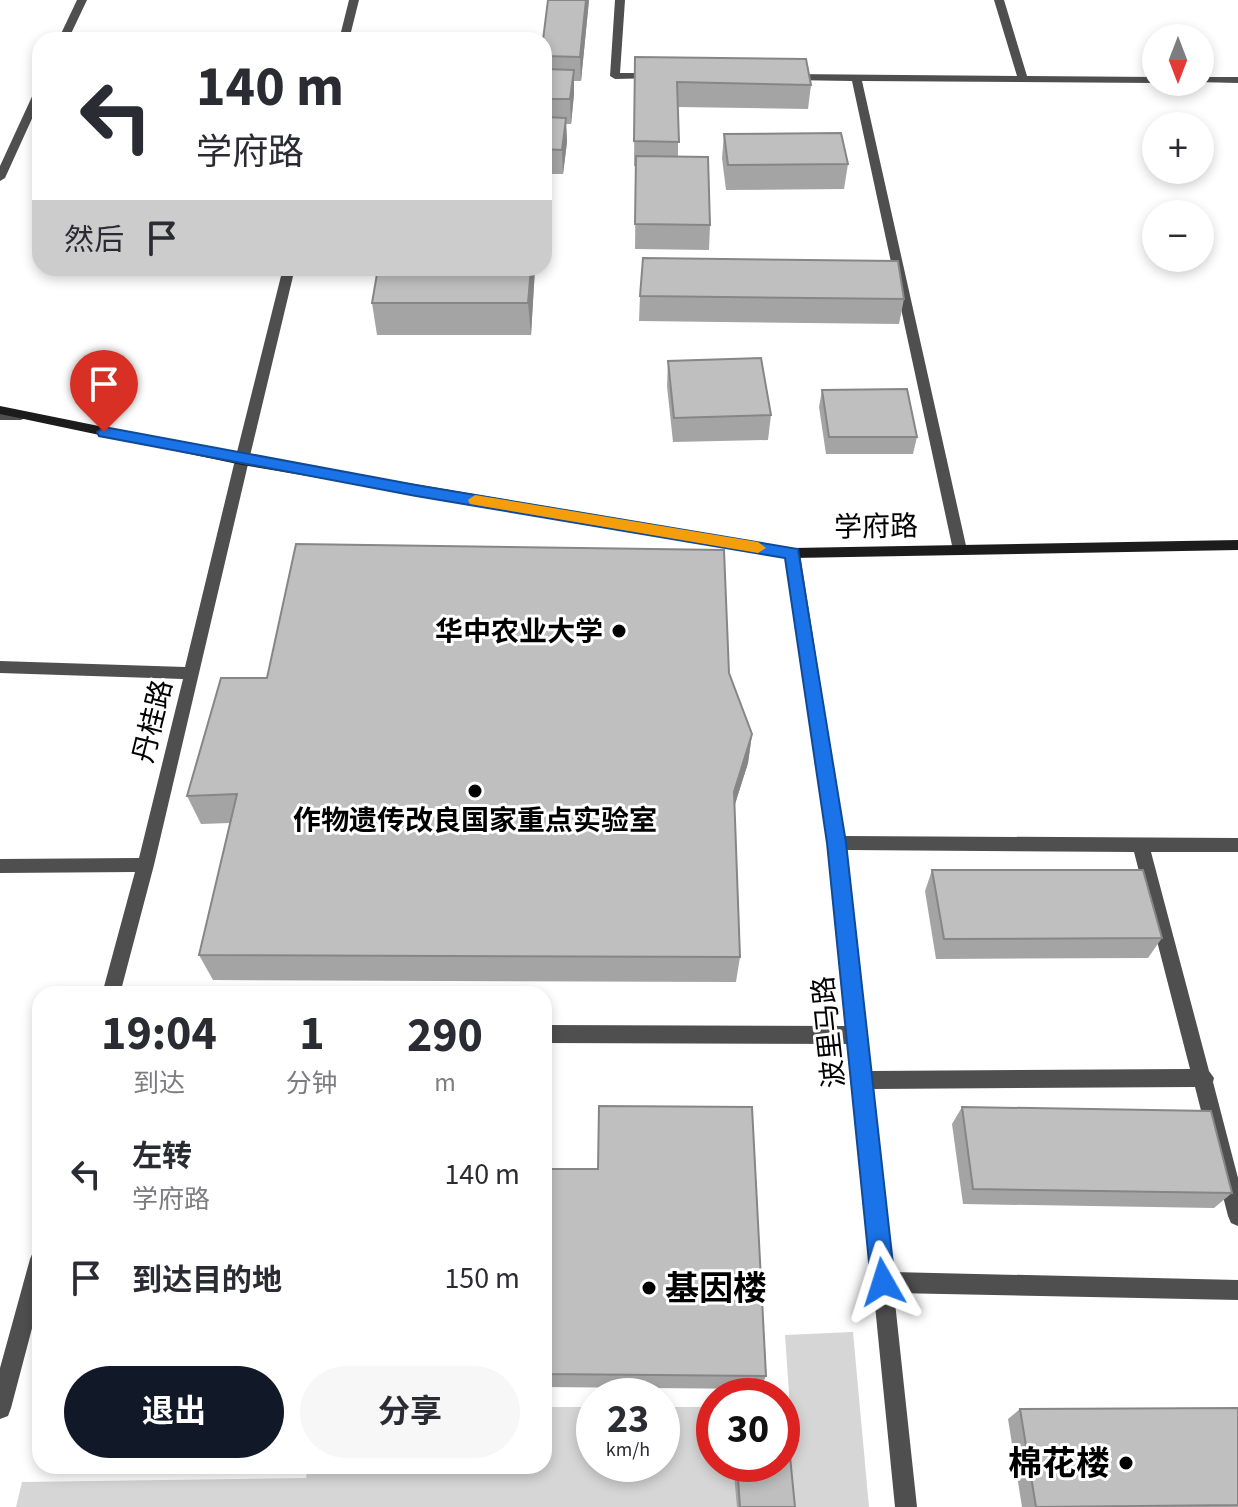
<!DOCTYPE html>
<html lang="zh">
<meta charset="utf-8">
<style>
body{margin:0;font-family:"Source Sans 3","Noto Sans SC",sans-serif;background:#f7f7f7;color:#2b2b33;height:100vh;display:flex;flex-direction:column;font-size:30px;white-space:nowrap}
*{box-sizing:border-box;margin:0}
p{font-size:26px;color:#7c7c81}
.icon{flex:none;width:44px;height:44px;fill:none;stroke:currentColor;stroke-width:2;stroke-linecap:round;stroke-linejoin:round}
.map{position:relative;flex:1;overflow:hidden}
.details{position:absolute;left:32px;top:986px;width:520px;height:488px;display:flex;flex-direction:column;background:#fff;border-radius:24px;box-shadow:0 4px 12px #0003}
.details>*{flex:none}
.banner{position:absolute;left:32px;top:32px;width:520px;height:244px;border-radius:24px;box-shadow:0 4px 12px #0003;background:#fff;color:#2b2b33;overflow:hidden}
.needle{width:52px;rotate:180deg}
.tools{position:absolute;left:1142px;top:24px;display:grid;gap:16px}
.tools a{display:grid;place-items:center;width:72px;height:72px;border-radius:50%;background:#fff;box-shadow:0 4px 12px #0003;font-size:40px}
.speed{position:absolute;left:576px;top:1378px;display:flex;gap:16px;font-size:40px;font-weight:700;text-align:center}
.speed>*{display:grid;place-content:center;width:104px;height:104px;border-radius:50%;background:#fff;box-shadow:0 4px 12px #0003;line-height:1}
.speed small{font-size:20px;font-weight:400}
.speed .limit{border:12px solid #d22;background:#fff;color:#111}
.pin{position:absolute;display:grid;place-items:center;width:68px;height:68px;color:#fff;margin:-82px -34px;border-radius:50% 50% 50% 0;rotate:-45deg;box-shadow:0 0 8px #0007}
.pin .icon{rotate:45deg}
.me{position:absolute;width:88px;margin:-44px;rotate:354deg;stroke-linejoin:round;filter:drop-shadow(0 0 6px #0008)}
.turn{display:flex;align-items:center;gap:28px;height:168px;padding:0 32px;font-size:36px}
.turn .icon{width:104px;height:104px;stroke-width:2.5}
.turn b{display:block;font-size:56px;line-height:68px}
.then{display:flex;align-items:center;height:76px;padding:0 32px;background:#0003;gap:16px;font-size:30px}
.eta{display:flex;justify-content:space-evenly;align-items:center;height:136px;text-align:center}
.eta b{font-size:48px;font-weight:700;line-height:56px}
.button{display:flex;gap:16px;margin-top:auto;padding:16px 32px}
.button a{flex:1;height:92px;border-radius:48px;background:#111827;color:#fff;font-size:32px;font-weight:700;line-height:92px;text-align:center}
.button a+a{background:#f7f7f7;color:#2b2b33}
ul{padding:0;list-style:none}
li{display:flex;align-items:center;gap:24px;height:104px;padding:0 32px}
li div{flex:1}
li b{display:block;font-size:30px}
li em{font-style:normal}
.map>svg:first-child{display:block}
.green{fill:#d6d6d6}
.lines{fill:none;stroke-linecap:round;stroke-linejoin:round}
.lane{fill:#4f4f4f;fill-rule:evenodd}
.street{fill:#4f4f4f;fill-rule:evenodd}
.secondary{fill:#1c1c1c;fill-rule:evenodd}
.wall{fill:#a4a4a4}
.shaded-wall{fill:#868686}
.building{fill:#bfbfbf;stroke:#868686;stroke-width:2}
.route{fill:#1a73e8;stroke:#114b97;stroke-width:2}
.slow{fill:#f59e0b}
.poi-dot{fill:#000;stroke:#fff;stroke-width:3}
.labels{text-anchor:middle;stroke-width:6;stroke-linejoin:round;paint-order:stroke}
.street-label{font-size:28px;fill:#000;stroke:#fff}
.poi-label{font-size:28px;font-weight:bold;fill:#000;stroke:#fff;text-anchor:end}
.near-poi-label{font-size:34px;font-weight:bold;fill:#000;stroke:#fff;text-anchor:start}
</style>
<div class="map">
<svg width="1238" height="1507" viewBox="0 0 1238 1507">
<rect width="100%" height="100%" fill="#fff"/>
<!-- green -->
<path class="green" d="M853,1332l16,175h-853l6,-25 284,-4 2,-12h236v-59h50v57h68v-57h52v57h68v-57h8l-5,-72z"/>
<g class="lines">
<!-- lane -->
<path class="lane" d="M77,0h10l-19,40h-10z
M349,0h10l-10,40h-10z
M615,0h10l-5,73h34l4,1v4l-43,1 -5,-3z
M994,0h10l23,76 129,1v5h4l-4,1 -294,-2 105,469 -7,5 -7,-5 -101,-469 -63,-1 -5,-3 5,-3 228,2z
M1200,77h38v6l-42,-1h4z
M40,87v14l-35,77 -5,3v-15l35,-76z
M283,268h12l-46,192 -7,5 -7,-5z"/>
<!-- street -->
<path class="street" d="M0,412h21l7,4 -7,4h-21z
M242,455l7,5 -95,405 -34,129h-18l33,-122 -135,1v-14l139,-1 44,-179 -183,-6v-12l185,6 50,-207z
M793,548l7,5 44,283 394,2v14h-87l58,219 5,7 -1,4 25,96v48l-7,-3 -3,-7 -33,-129 -323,2 20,183 346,8v20l-344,-7 23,214h-22l-46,-463 -305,-1v-18l303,1 -18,-183 -43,-290zM846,850l288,2 56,217 -320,2z
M40,1249v49l-29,110 -3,8 -8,3v-51l30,-109 3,-7z"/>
<!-- secondary -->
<path class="secondary" d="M0,406l242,49 551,93 445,-8v10l-445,8 -551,-93 -242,-51z"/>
</g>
<!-- wall -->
<path class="wall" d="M548,0h41l-8,81h-7v13l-3,30h-5l1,18 -4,32h-19v-134z
M635,57l176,28 -3,24 -130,-2v49l32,69 -1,25 -74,-1 1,-83h-2z
M724,134l124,30 -4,25 -118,1 -4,-32z
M535,268l-4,67h-154l-5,-32z
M640,296l264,3 -5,25 -260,-3z
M668,361l103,54 -3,25 -95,2 -6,-56z
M822,390l95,47 -4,17h-87l-7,-47z
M729,673l23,61 -4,29 -14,44 6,150 -4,25 -523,-2 -14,-25 31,-132 -29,1 -14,-28 80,-118z
M932,870l230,68 -14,20 -212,1 -11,-68z
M962,1107l270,86 -18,15 -251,-4 -11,-80z
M544,1169h54l168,207 -6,13 -216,-2z
M1238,1408v99h-216l-14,-88 12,-10z
M733,1464h49l13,43h-58z"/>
<!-- shaded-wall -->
<path class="shaded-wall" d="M586,0h3l-8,81 -1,-24z
M574,70v24l-3,30 -1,-25z
M566,118l1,24 -4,32 -1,-24z
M531,268h4l-4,67 -3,-32z
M752,734l-4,29 -18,57 4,-28z"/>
<!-- building -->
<path class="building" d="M548,0h38l-6,57 -36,-1v-16h-1z
M635,57l171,2 5,26 -134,-3 2,60 -45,-1z
M544,69l30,1 -4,29h-26z
M544,117l22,1 -4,32 -18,-1z
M841,133l7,31 -120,1 -4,-31z
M636,156l72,1 2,68 -75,-1z
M643,258l255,3 6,38 -264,-3z
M378,268h153l-3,35h-156z
M761,358l10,57 -97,3 -6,-57z
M907,389l10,48h-88l-7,-47z
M296,544l428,6 5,123 23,61 -18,58 6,165 -541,-2 38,-161 -50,2 34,-118h46z
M932,870h211l19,68 -218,1z
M599,1106l153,1 14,269 -222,-2v-205h54z
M962,1107l249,4 21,82 -259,-4z
M1238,1408v97l-202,2 -16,-98z
M782,1436h6l7,71h-55l-3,-43h45z"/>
<!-- route -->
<path class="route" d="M104,427l312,58 382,64 48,294 49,439 -4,9 -8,3 -8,-3 -4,-9 -44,-439 -42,-285 -369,-62 -317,-60 -2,-4z"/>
<!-- slow -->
<path class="slow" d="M475,495l283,47 8,6 -8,5 -288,-49 -2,-4z"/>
<!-- markers -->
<g class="poi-dot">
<circle cx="619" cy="631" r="8"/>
<circle cx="475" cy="791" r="8"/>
<circle cx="649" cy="1288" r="8"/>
<circle cx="1126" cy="1463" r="8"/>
</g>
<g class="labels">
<!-- street labels -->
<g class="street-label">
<text transform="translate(876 526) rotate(-1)" y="10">学府路</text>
<text transform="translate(152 721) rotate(-76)" y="10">丹桂路</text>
<text transform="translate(828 1032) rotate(-96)" y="10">波里马路</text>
</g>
<!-- poi labels -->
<g class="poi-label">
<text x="603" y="641">华中农业大学</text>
<text x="475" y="830" text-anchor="middle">作物遗传改良国家重点实验室</text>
</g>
<!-- near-poi labels -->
<g class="near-poi-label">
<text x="665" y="1300">基因楼</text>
<text x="1110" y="1475" text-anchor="end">棉花楼</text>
</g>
</g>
</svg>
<div class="tools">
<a><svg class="needle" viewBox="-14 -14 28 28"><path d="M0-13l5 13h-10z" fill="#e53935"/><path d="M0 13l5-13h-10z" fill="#7c7c81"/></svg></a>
<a>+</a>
<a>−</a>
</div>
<div class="speed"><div>23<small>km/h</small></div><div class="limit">30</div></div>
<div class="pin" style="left:104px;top:432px;background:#d93025"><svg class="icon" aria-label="arrive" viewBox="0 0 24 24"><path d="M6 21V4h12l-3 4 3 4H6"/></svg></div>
<svg class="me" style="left:883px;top:1282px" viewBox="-20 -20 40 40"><path d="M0-17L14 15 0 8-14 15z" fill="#1a73e8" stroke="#fff" stroke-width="4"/></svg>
<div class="banner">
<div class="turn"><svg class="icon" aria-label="left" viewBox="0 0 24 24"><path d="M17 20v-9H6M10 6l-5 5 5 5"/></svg><div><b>140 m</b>学府路</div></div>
<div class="then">然后<svg class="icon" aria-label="arrive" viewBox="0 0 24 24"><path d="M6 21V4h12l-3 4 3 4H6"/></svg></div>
</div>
<section class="details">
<div class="eta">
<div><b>19:04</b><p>到达</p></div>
<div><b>1</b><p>分钟</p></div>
<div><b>290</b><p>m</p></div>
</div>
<ul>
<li><svg class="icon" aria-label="left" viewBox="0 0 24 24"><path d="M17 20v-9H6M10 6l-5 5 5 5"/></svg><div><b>左转</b><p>学府路</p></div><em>140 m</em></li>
<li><svg class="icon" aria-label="arrive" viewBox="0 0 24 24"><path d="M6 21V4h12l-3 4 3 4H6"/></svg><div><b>到达目的地</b></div><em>150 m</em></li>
</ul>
<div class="button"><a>退出</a><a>分享</a></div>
</section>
</div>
